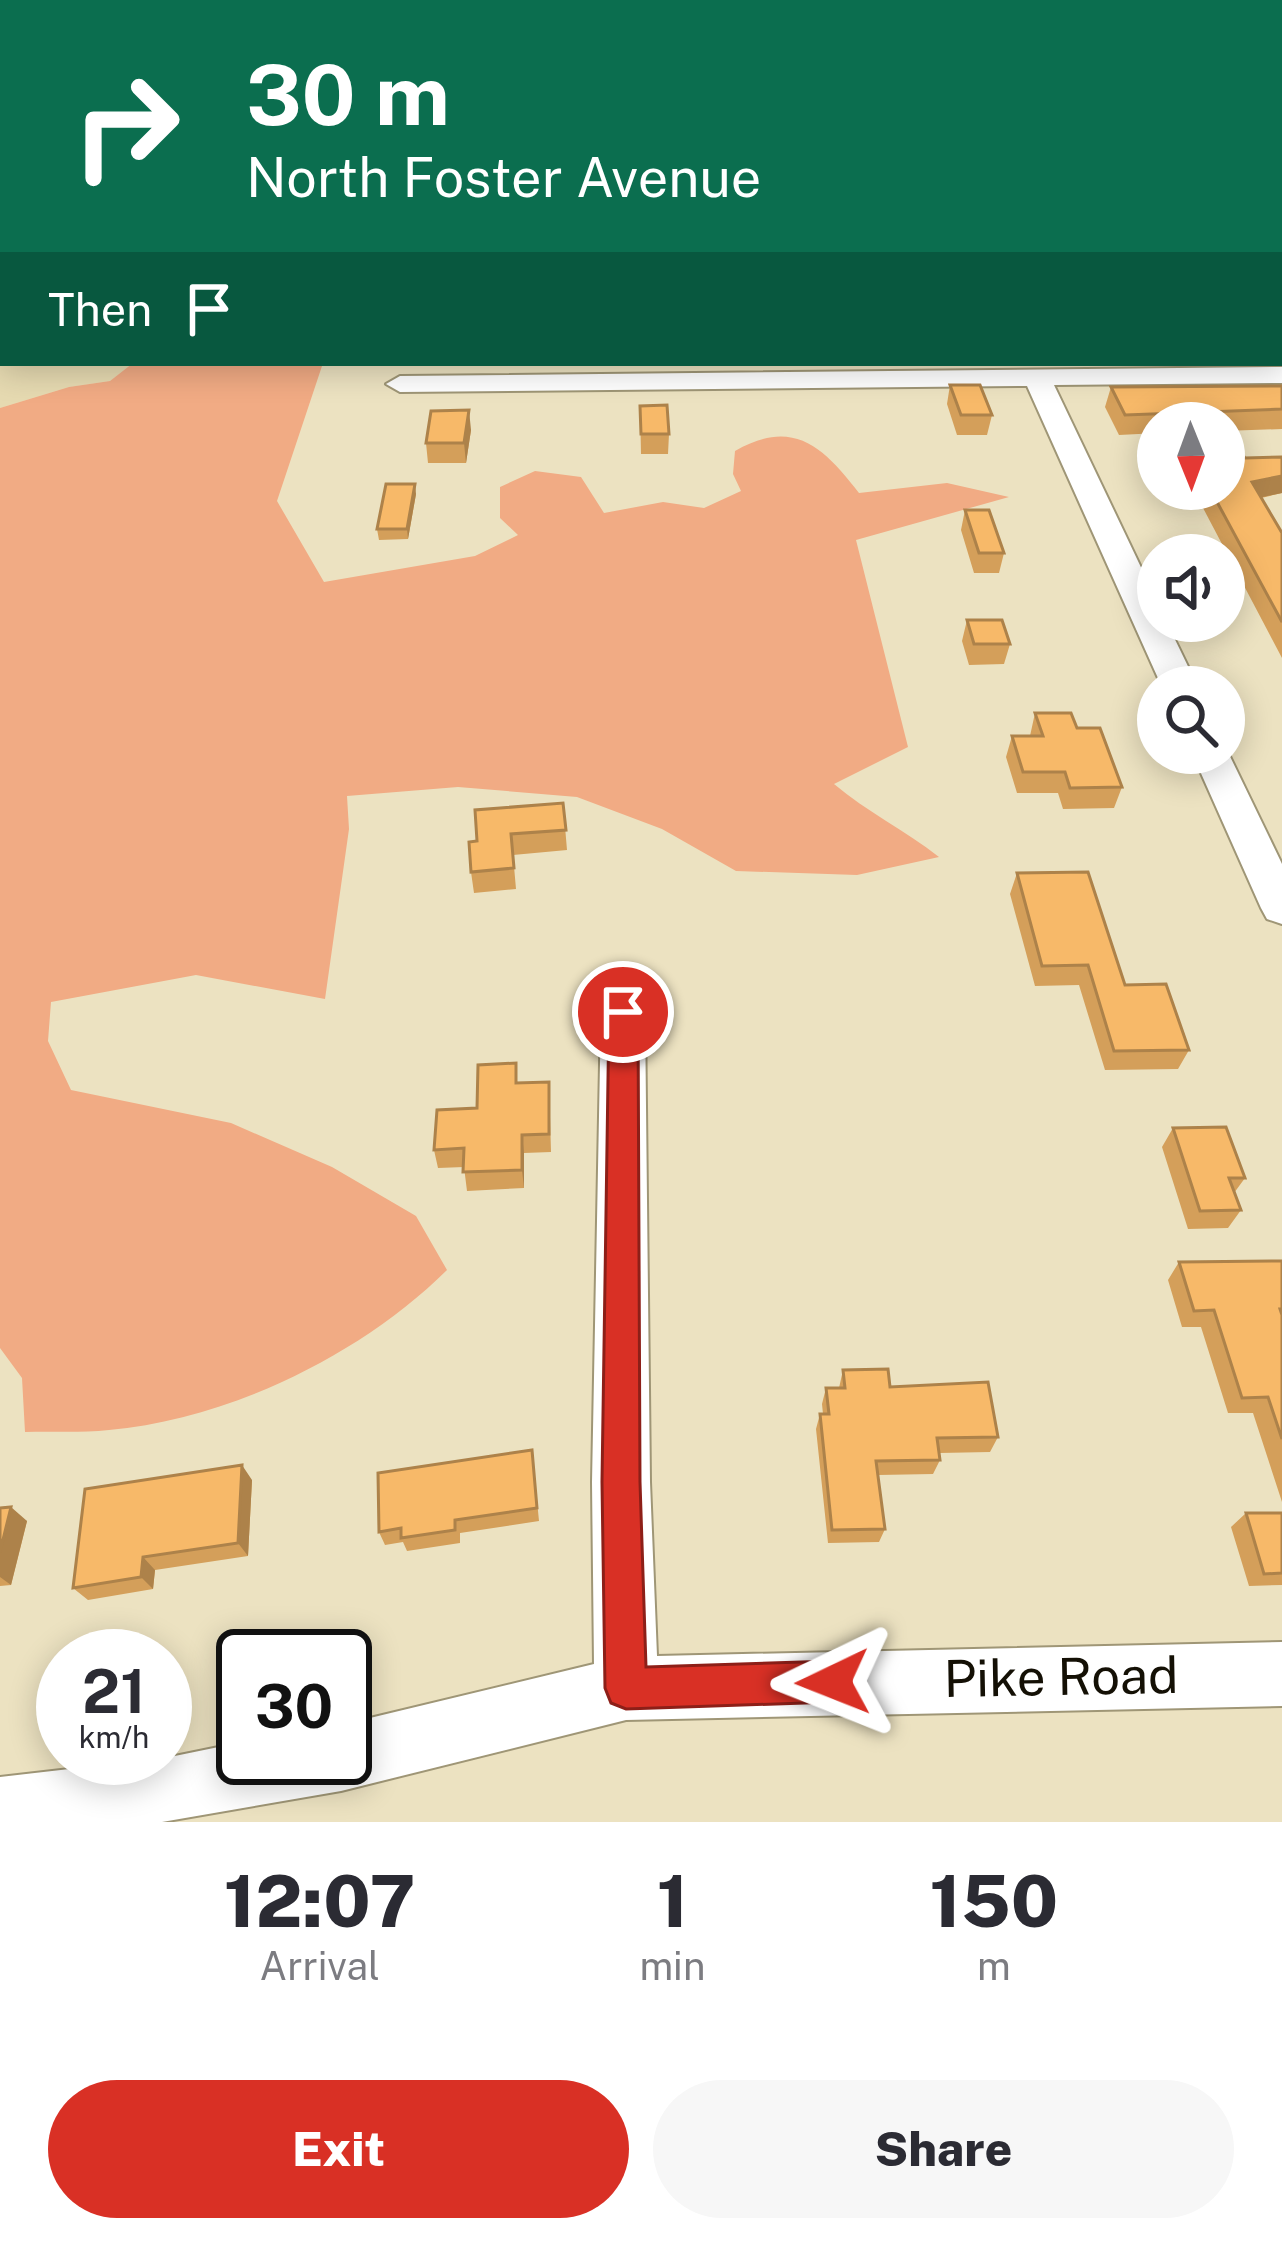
<!DOCTYPE html>
<style>
body{margin:0;font-family:"Public Sans",sans-serif;background:#f7f7f7;color:#2b2b33;height:100vh;display:flex;flex-direction:column;font-size:45px;white-space:nowrap}
*{box-sizing:border-box;margin:0}
p{font-size:39px;color:#7c7c81}
.icon{flex:none;width:66px;height:66px;fill:none;stroke:currentColor;stroke-width:2;stroke-linecap:round;stroke-linejoin:round}
.map{position:relative;height:1822px;overflow:hidden}
.drawer{display:flex;flex-direction:column;background:#fff;flex:1}
.drawer>*{flex:none}
.hud{position:absolute;left:0px;top:0px;width:1284px;height:366px;box-shadow:0 6px 30px #0003;background:#0b6e4f;color:#fff;overflow:hidden}
.needle{width:78px;rotate:179deg}
.controls{position:absolute;left:1137px;top:402px;display:grid;gap:24px}
.controls a{display:grid;place-items:center;width:108px;height:108px;border-radius:50%;background:#fff;box-shadow:0 6px 30px #0003;font-size:60px}
.speed{position:absolute;left:36px;top:1629px;display:flex;gap:24px;font-size:60px;font-weight:700;text-align:center}
.speed>*{display:grid;place-content:center;width:156px;height:156px;border-radius:50%;background:#fff;box-shadow:0 6px 30px #0003;line-height:1}
.speed small{font-size:30px;font-weight:400}
.speed .limit{border:6px solid #111;border-radius:18px;background:#fff;color:#111}
.pin{position:absolute;display:grid;place-items:center;width:102px;height:102px;color:#fff;margin:-51px;border:6px solid #fff;border-radius:50%;box-shadow:0 3px 12px #0007}
.me{position:absolute;width:132px;margin:-66px;rotate:268deg;stroke-linejoin:round;filter:drop-shadow(0 0 9px #0008)}
.turn{display:flex;align-items:center;gap:42px;height:252px;padding:0 48px;font-size:54px}
.turn .icon{width:156px;height:156px;stroke-width:2.5}
.turn b{display:block;font-size:84px;line-height:102px}
.then{display:flex;align-items:center;height:114px;padding:0 48px;background:#0003;gap:24px;font-size:45px}
.eta{display:flex;justify-content:space-evenly;align-items:center;height:204px;text-align:center}
.eta b{font-size:72px;font-weight:800;line-height:84px}
.cta{display:flex;gap:24px;margin-top:auto;padding:24px 48px}
.cta a{flex:1;height:138px;border-radius:72px;background:#d93025;color:#fff;font-size:48px;font-weight:800;line-height:138px;text-align:center}
.cta a+a{background:#f7f7f7;color:#2b2b33}
.map>svg:first-child{display:block}
.built{fill:#e6dab1}
.green{fill:#f1ab84}
.lines{fill:none;stroke-linecap:round;stroke-linejoin:round}
.minor-casing{stroke:#9f9676;stroke-width:4}
.major-casing{stroke:#9f9676;stroke-width:4}
.minor{fill:#fff;fill-rule:evenodd}
.major{fill:#fff;fill-rule:evenodd}
.wall{fill:#d49f5a}
.shaded-wall{fill:#ad824a}
.building{fill:#f7b969;stroke:#ad824a;stroke-width:3}
.route{fill:#d93025;stroke:#8d1f18;stroke-width:3}
.labels{text-anchor:middle;stroke-width:10;stroke-linejoin:round;paint-order:stroke}
.near-street-label{font-size:51px;fill:#141005;stroke:#fff}
</style>
<div class="map">
<svg width="1282" height="1822" viewBox="0 0 1282 1822">
<rect width="100%" height="100%" fill="#ece2c1"/>
<!-- built -->
<path class="built" d="M0,19l3,344h130l-23,18 -41,6 -69,21z"/>
<!-- green -->
<path class="green" d="M133,363h190l-46,138 47,81 151,-26 43,-21 -18,-17v-31l35,-16 46,6 23,36 59,-11 41,6 37,-17 -8,-17 2,-23c59,-34 89,-3 124,42l88,-10 62,14 -153,43 52,207 -74,37c33,28 71,46 105,73l-82,18 -121,-4 -74,-42 -85,-32 -119,-10 -111,9 2,33 -24,170 -129,-24 -145,27 -3,39 23,49 160,33 101,44 84,49 31,54c-86,85 -217,149 -338,160 -28,3 -56,1 -84,2l-3,-54 -22,-30v-940l69,-21 41,-6z"/>
<g class="lines">
<!-- minor casing -->
<g class="minor-casing">
<path id="minor" d="M502,0h16v3h-16z
M821,0h16l1,3h-16z
M1281,11h1v11h-1z
M1281,265h1v14h-1z
M1282,367v16l-228,2 104,218v18h8l32,66h-36l-135,-301 -627,6 -14,-8 14,-8z
M1224,744l58,120v60l-15,-5 -6,-11 -69,-155h32z
M623,994l16,5 6,13 5,470 7,174 625,-14v64l-656,14 -285,71 -179,31h-162v-45l165,-19 78,-16v16h102v-34l249,-60 -2,-182 9,-470 6,-13z"/>
</g>
<!-- major casing -->
<g class="major-casing">
<path id="major" d="M1258,0h22l2,3h-22z
M0,11h3v14h-3z"/>
</g>
<!-- minor -->
<use href="#minor" class="minor"/>
<!-- major -->
<use href="#major" class="major"/>
</g>
<!-- wall -->
<path class="wall" d="M532,0h38v3h-38z
M950,385l42,30 -5,20h-30l-10,-31z
M1282,386v43l-58,2v-8h-66v10l-39,2 -14,-28 6,-20z
M640,406l29,28 -1,20h-27z
M471,430l-5,33h-38l-2,-20z
M1282,457v36l-21,5 21,35v125l-80,-152 -12,-17h34l21,-31z
M416,494l-8,45 -29,1 -2,-11z
M965,510l39,43 -5,20h-25l-13,-43z
M967,620l43,24 -6,20 -35,1 -7,-24z
M1035,713l42,15 45,59 -8,21 -51,1 -5,-16h-41l-11,-36 6,-21h18z
M563,803l4,47 -54,5 3,34 -42,4 -3,-21 6,-31z
M1017,873l172,177 -11,19 -73,1 -26,-85 -44,1 -25,-92z
M549,1082l2,70 -27,1v35l-57,3 -3,-24 -26,1 -4,-18 43,-42 42,-25z
M1173,1128l72,50 -11,15 7,17 -13,18 -40,1 -26,-82z
M1282,1261v241l-29,-89h-25l-27,-86h-19l-14,-47 11,-18z
M843,1370l47,17 108,50 -8,15 -51,1 1,7 -7,14 -55,1 7,54 -6,13 -51,1 -12,-114 4,-15h3l-1,-10 4,-16h13z
M532,1450l7,71 -79,12v10l-53,8 -4,-9 -18,3 -6,-13z
M252,1480l-4,76 -93,14 -2,19 -65,11 -15,-12z
M0,1508l27,13 -16,64 -11,1z
M1246,1513h36v72l-33,1 -18,-59z"/>
<!-- shaded-wall -->
<path class="shaded-wall" d="M3,133v43l-3,1v-43z
M0,299h3v48l-3,1z
M469,410l2,20 -5,33 -2,-20z
M1282,476v17l-38,8 8,-19z
M415,484l1,10 -8,45 -1,-10z
M522,1135l2,18v35l-2,-18z
M242,1465l10,15 -4,76 -10,-13z
M11,1507l16,14 -16,64 -11,-8v-25z
M143,1557l12,13 -2,19 -12,-12z"/>
<!-- building -->
<path class="building" d="M571,0h27v3h-27z
M660,0h97v3h-97z
M1063,0h193l3,3h-194z
M1281,23l1,1v48l-1,-1z
M0,59h3v74l-3,1z
M3,272v27h-3v-26z
M950,385h30l12,30h-31z
M1282,386v23l-157,6 -14,-28z
M667,405l2,29h-28l-1,-28z
M469,410l-5,33h-38l5,-32z
M1224,447l17,5 4,6 37,-1v19l-30,6 30,51v89l-72,-133h14z
M386,484h29l-8,45h-30z
M965,510h24l15,43h-25z
M967,620h35l8,24h-36z
M1035,713h36l6,15h23l22,59 -52,1 -5,-16h-42l-11,-36h31z
M563,803l3,27 -55,4 3,34 -43,4 -2,-30 8,-1 -2,-31z
M1088,872l37,113 41,-1 23,66 -75,1 -26,-86 -46,1 -25,-93z
M516,1063v20l33,-1v52l-27,1v35l-59,2 1,-24 -30,2 3,-40 40,-2 1,-43z
M1226,1127l19,51h-16l12,32 -41,1 -27,-83z
M1282,1261v48h-2l2,6v124l-14,-42 -26,1 -28,-88 -20,1 -15,-49z
M888,1369l2,18 98,-5 10,55 -61,1 3,22 -64,1 9,68 -53,1 -12,-116h9l-3,-26h19l-2,-18z
M532,1450l5,58 -82,12v10l-54,8v-10l-22,4 -1,-59z
M242,1465l-4,78 -95,14 -2,20 -68,11 12,-99z
M11,1507l-11,45v-44z
M1246,1513h36v60l-18,1z"/>
<!-- route -->
<path class="route" d="M623,1000l11,4 4,8 2,470 6,185 187,-6 15,6 6,15 -6,14 -15,6 -207,7 -15,-6 -6,-15 -3,-206 7,-470 4,-8z"/>
<g class="labels">
<!-- near-street labels -->
<g class="near-street-label">
<text transform="translate(1061 1677) rotate(-1)" y="18">Pike Road</text>
</g>
</g>
</svg>
<div class="controls">
<a><svg class="needle" viewBox="-14 -14 28 28"><path d="M0-13l5 13h-10z" fill="#e53935"/><path d="M0 13l5-13h-10z" fill="#7c7c81"/></svg></a>
<a><svg class="icon" aria-label="sound" viewBox="0 0 24 24"><path d="M4 9h4l5-4v14l-5-4H4zM17 9q2 3 0 6"/></svg></a>
<a><svg class="icon" aria-label="search" viewBox="0 0 24 24"><circle cx="10" cy="10" r="6"/><path d="M15 15l6 6"/></svg></a>
</div>
<div class="speed"><div>21<small>km/h</small></div><div class="limit">30</div></div>
<div class="pin" style="left:623px;top:1012px;background:#d93025"><svg class="icon" aria-label="arrive" viewBox="0 0 24 24"><path d="M6 21V4h12l-3 4 3 4H6"/></svg></div>
<svg class="me" style="left:833px;top:1682px" viewBox="-20 -20 40 40"><path d="M0-17L14 15 0 8-14 15z" fill="#d93025" stroke="#fff" stroke-width="4"/></svg>
<div class="hud">
<div class="turn"><svg class="icon" aria-label="right" viewBox="0 0 24 24"><path d="M7 20v-9h11M14 6l5 5-5 5"/></svg><div><b>30 m</b>North Foster Avenue</div></div>
<div class="then">Then<svg class="icon" aria-label="arrive" viewBox="0 0 24 24"><path d="M6 21V4h12l-3 4 3 4H6"/></svg></div>
</div>
</div>
<section class="drawer">
<div class="eta">
<div><b>12:07</b><p>Arrival</p></div>
<div><b>1</b><p>min</p></div>
<div><b>150</b><p>m</p></div>
</div>
<div class="cta"><a>Exit</a><a>Share</a></div>
</section>
